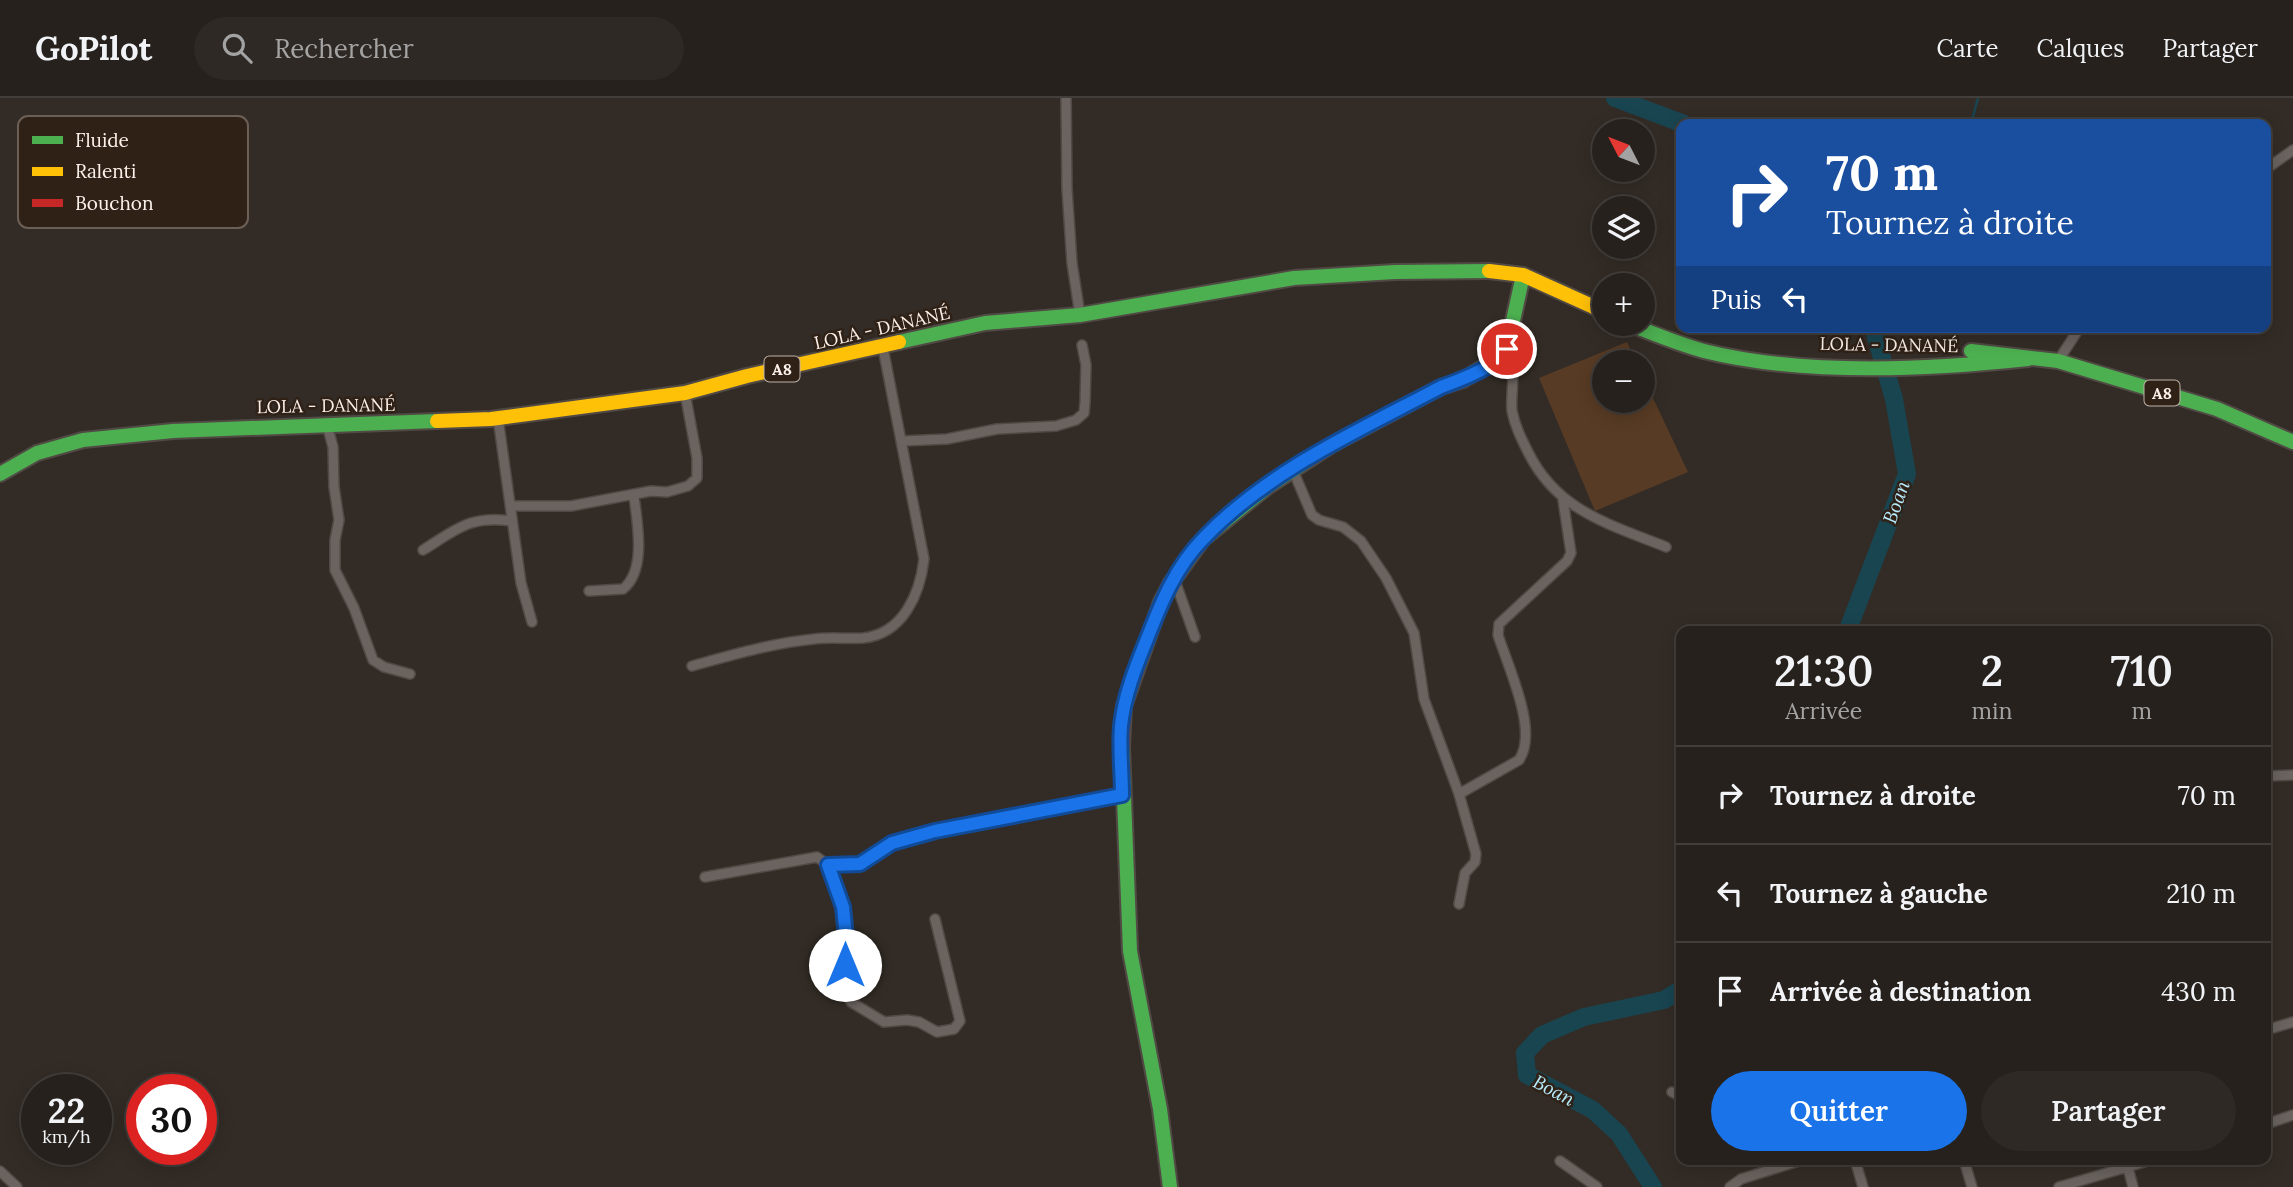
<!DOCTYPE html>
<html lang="fr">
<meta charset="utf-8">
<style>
body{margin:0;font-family:Lora,serif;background:#2e2925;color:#f1f3f6;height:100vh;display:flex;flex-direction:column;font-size:26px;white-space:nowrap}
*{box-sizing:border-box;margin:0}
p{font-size:23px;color:#a4a3a3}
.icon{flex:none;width:38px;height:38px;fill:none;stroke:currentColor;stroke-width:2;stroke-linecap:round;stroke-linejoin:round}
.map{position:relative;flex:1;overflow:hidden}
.drawer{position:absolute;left:1676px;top:528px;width:595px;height:539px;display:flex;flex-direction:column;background:#26211c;border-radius:14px;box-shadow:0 4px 18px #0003,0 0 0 2px #423e3b}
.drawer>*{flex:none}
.banner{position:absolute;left:1676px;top:21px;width:595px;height:214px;border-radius:14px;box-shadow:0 4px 18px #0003,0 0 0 2px #423e3b;background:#1a4fa0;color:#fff;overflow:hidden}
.needle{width:46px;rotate:312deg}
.controls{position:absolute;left:1592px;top:21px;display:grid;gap:14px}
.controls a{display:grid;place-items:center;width:63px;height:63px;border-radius:50%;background:#26211c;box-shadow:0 4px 18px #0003,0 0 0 2px #423e3b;font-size:35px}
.speed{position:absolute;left:21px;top:976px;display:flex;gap:14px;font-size:35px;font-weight:700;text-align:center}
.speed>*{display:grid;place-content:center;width:91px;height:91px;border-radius:50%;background:#26211c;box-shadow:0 4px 18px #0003,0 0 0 2px #423e3b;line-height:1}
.speed small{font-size:18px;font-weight:400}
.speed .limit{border:10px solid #d22;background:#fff;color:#111}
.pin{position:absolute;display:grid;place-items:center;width:60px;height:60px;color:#fff;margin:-30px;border:4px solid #fff;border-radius:50%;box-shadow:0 2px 7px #0007}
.me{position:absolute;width:77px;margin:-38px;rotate:0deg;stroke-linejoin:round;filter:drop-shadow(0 0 5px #0008)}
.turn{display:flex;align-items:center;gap:24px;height:147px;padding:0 35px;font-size:32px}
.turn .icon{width:91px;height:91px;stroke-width:2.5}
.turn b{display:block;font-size:49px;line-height:60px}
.then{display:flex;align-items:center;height:66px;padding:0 35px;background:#0003;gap:14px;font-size:26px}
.eta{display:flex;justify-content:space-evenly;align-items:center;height:119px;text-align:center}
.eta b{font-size:42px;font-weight:600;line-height:49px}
.action{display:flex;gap:14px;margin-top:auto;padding:14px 35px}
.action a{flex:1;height:80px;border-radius:42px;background:#1a73e8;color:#fff;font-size:28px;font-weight:600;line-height:80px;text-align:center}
.action a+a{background:#2e2925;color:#f1f3f6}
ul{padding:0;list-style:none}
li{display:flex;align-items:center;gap:21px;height:98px;padding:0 35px;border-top:2px solid #423e3b}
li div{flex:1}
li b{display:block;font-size:26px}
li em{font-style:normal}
header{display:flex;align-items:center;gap:42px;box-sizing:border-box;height:98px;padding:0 35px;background:#26211c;border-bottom:2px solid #423e3b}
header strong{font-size:33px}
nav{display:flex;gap:38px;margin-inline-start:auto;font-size:24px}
.search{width:490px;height:63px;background:#2e2925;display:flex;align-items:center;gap:18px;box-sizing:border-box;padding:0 24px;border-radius:38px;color:#a4a3a3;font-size:26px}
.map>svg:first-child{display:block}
.green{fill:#583b24}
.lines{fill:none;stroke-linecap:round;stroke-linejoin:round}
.stream{stroke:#194551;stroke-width:2.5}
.river{stroke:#194551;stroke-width:18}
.street-casing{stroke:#504944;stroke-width:12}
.fast-casing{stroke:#504944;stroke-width:18}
.slow-casing{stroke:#504944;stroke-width:18}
.jam-casing{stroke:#504944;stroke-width:18}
.street{stroke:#6a635f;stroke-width:9}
.fast{stroke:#4caf50;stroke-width:14}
.slow{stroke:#ffc107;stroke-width:14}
.jam{stroke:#c62828;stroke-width:14}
.route-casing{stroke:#114b97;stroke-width:18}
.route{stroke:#1a73e8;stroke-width:12}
.labels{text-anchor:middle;stroke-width:5;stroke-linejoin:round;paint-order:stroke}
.shield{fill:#2f2116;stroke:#beb3aa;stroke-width:2}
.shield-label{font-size:16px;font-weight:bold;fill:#fbf1ea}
.street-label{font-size:18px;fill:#fbf1ea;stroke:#2f2116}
.water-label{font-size:19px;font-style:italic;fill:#b6ecfe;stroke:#2f2116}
.key{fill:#2f2116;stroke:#6c5f56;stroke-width:2}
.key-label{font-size:19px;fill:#fbf1ea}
</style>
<header>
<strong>GoPilot</strong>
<div class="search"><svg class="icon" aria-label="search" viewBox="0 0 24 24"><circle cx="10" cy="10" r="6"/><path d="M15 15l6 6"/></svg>Rechercher</div>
<nav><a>Carte</a><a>Calques</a><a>Partager</a></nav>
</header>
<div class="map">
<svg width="2293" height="1089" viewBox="0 0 2293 1089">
<rect width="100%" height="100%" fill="#332c26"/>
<!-- green -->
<path class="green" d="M1627,244l9,20h-31v39h38v-24l45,95 -93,39 -56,-133z"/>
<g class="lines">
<!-- stream -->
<path class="stream" d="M1971,26l7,-26"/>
<!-- river -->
<path class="river" d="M1615,0l69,26
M1847,534l60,-158 -13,-75 -21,-72
M1653,1089l-34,-53 -26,-24 -66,-35 -2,-22 17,-18 42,-18 80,-17 18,-11"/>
<!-- street casing -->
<g class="street-casing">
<path id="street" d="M1066,0l1,91 5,74 8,52
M2266,71l27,-19
M1506,255c12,16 4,39 6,58 3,15 9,27 16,41 29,59 81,72 138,95
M2058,263l22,-34
M498,320l23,165 11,39
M327,327l6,22 1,40 5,33 -4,20v30l19,38 19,52 11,7 26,7
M903,343l44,-2 50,-10 59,-3 20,-6 8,-7 1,-11 1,-37 -4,-20
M1292,370l20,47 7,5 24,7 18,14 25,37 28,55 10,66 35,95 17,60 -1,8 -10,11 -6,31
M512,408h59l80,-15 16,1 21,-6 9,-8v-20l-12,-65
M423,452c34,-21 47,-35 89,-29
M1174,480l21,59
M589,493l34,-2c24,-19 14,-67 11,-93
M692,568c40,-11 81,-23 122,-27 17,-2 33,0 49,-1 40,-4 57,-44 61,-79l-41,-211
M2266,678l27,-1
M1459,696l60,-34c20,-29 -11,-93 -21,-125l1,-11 68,-63 4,-8 -8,-53
M828,767l15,42 4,39 -3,37 7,19 33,20 23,-2 12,2 18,10 17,-3 6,-8 -25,-102
M705,779l112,-20 11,8 25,1 39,-23 43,-12 187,-36
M2266,932l27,-8
M1672,994l10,5
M2266,1026l27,-9
M1855,1062l8,27
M1964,1062l8,27
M2126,1062l7,27
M1560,1063l37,26
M0,1073l17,16
M1730,1089l11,-8 61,-19
M2059,1089l92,-27"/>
</g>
<!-- fast casing -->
<g class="fast-casing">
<path id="fast" d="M1629,226c25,10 49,20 75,27 100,25 223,19 324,8
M899,244l86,-19 95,-8 214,-37 101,-6 94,-1
M1971,253l87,10 159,48 76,33
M0,376l37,-21 46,-13 90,-9 264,-10
M1171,485l32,-44 64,-52 66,-43 108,-57 22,-7 43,-27 17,-78
M1122,649l8,204 30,158 10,78"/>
</g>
<!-- slow casing -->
<g class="slow-casing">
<path id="slow" d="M1489,173l34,4 82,37
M437,323l54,-2 194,-26 62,-17 152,-34"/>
</g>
<!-- jam casing -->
<g class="jam-casing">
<path id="jam" d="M1122,649l2,-41 37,-104 10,-19"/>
</g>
<!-- street -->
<use href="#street" class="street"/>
<!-- fast -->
<use href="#fast" class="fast"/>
<!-- slow -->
<use href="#slow" class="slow"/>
<!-- jam -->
<use href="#jam" class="jam"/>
</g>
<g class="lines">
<!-- route casing -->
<g class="route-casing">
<path id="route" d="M845,867l2,-19 -4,-39 -15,-42 32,-1 32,-21 43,-12 187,-36c0,-23 -3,-46 -1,-69 3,-30 15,-60 26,-87 14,-36 29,-73 57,-101 65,-68 156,-108 237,-151 17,-6 60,-22 66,-38"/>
</g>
<!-- route -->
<use href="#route" class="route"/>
</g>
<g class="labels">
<!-- shield labels -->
<g class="shield">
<rect x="764.5" y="258.5" width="35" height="25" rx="5"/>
<rect x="2144.5" y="282.5" width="35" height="25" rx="5"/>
</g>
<g class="shield-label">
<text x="782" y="277">A8</text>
<text x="2162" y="301">A8</text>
</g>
<!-- street labels -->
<g class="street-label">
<text transform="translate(882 230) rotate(-13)" y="6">LOLA - DANANÉ</text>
<text transform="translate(1889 247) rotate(1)" y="6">LOLA - DANANÉ</text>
<text transform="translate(326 308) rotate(-1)" y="6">LOLA - DANANÉ</text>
</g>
<!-- water labels -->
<g class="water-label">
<text transform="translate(1896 404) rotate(-70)" y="7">Boan</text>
<text transform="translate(1554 992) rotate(28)" y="7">Boan</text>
</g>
</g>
<!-- legend -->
<rect x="18" y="18" width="230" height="112" rx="10" class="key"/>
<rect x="32" y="38" width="31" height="8" fill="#4caf50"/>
<rect x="32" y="69" width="31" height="9" fill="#ffc107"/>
<rect x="32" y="101" width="31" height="8" fill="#c62828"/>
<g class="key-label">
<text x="75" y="49">Fluide</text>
<text x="75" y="80">Ralenti</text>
<text x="75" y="112">Bouchon</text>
</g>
</svg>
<div class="controls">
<a><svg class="needle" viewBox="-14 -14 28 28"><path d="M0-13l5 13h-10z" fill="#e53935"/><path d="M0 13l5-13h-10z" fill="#a4a3a3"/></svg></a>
<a><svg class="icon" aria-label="layers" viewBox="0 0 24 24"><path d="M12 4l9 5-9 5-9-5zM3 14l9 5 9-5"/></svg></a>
<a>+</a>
<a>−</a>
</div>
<div class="speed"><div>22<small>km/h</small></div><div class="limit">30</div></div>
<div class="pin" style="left:1507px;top:251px;background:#d93025"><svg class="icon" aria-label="arrive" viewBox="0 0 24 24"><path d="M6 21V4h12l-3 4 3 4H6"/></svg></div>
<svg class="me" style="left:845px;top:867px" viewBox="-20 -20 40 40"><circle r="19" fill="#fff"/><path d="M0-13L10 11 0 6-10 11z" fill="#1a73e8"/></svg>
<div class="banner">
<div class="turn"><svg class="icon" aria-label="right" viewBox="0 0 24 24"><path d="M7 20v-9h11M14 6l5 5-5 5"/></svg><div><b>70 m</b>Tournez à droite</div></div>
<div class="then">Puis<svg class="icon" aria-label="left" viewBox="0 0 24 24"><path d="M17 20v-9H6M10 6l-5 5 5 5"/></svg></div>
</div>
<section class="drawer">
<div class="eta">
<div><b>21:30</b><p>Arrivée</p></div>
<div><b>2</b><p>min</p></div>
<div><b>710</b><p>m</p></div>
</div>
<ul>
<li><svg class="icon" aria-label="right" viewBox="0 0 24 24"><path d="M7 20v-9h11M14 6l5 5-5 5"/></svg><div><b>Tournez à droite</b></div><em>70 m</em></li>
<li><svg class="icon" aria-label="left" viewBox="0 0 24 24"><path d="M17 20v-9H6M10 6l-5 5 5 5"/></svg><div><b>Tournez à gauche</b></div><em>210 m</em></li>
<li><svg class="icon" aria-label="arrive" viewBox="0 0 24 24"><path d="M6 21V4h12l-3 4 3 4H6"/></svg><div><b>Arrivée à destination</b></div><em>430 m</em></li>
</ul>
<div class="action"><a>Quitter</a><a>Partager</a></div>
</section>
</div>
